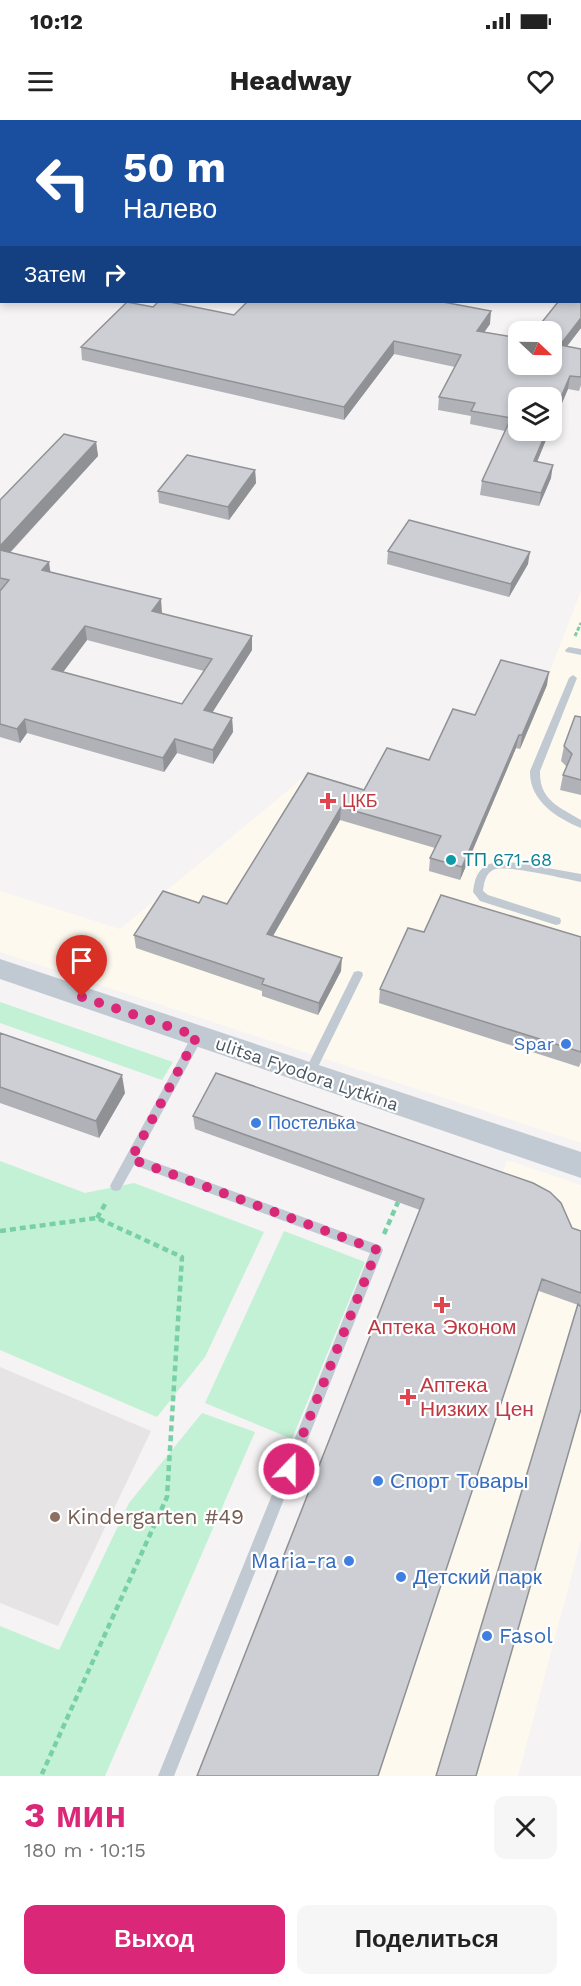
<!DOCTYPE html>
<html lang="ru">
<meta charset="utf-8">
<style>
body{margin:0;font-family:"Work Sans",sans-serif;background:#f6f6f6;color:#222;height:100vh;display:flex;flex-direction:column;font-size:22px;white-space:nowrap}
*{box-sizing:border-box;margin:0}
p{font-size:20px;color:#767676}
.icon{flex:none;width:33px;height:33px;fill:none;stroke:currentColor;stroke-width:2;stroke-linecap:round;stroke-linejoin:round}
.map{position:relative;height:1656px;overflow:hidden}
.details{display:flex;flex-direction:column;background:#fff;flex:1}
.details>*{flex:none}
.guide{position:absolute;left:0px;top:0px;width:582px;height:183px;box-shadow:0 3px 9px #0003;background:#1a4fa0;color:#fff;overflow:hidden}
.needle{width:39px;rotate:112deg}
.controls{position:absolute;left:508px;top:201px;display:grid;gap:12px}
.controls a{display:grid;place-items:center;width:54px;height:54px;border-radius:12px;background:#fff;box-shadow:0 3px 9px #0003;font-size:30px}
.pin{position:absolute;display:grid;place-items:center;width:51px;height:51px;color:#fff;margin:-62px -26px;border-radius:50% 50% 50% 0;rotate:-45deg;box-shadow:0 0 6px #0007}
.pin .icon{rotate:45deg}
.me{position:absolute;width:66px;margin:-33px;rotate:22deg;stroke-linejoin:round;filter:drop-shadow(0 0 4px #0008)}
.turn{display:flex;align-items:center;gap:21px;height:126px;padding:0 24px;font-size:27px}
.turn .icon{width:78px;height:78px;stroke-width:2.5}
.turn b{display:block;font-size:42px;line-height:51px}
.then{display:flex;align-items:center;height:57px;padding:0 24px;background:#0003;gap:12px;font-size:22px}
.round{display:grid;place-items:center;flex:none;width:63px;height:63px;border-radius:12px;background:#f6f6f6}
.headline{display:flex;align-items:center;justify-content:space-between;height:102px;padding:0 24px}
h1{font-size:36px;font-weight:700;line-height:45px;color:#db2777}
.action{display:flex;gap:12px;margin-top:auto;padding:12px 24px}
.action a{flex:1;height:69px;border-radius:12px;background:#db2777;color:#fff;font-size:24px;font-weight:700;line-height:69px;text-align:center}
.action a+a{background:#f6f6f6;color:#222}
.status{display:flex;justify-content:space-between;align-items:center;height:42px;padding:0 30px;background:#fff;direction:ltr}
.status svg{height:16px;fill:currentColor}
header{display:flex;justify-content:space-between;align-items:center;height:78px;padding:0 24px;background:#fff;font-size:27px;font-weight:700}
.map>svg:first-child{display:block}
.commercial{fill:#fdf9ef}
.education{fill:#e6e4e5}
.green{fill:#c3f1d5}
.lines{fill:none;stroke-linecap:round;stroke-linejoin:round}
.path-far2{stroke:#7ad0a6;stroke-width:2;stroke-dasharray:3 1.5;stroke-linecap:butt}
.path-far1{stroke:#7ad0a6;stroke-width:3;stroke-dasharray:4 2;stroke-linecap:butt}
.path{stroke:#7ad0a6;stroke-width:4.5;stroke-dasharray:6 4;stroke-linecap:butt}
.service{fill:#c1cad2;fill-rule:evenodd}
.tertiary{fill:#c1cad2;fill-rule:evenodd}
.wall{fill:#b0b2b7;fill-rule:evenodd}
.shaded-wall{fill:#909195}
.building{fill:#cdcfd5;stroke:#909195;stroke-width:1.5;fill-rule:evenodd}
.route{stroke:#db2777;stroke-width:10;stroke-dasharray:0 18}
.health-dot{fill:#e0444e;stroke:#fff;stroke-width:2}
.culture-dot{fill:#0f9aa8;stroke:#fff;stroke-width:2}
.shop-dot{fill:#3f7fe0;stroke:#fff;stroke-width:2}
.education-dot{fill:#8d6e63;stroke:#fff;stroke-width:2}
.labels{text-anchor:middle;stroke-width:4.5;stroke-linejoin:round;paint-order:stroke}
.health-label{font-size:18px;fill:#be3a42;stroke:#fff;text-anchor:start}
.culture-label{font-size:18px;fill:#0d838f;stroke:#fff;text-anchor:start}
.shop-label{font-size:18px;fill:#366cbe;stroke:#fff;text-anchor:end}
.street-label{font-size:18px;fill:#4a5661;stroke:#fff}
.near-health-label{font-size:21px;fill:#be3a42;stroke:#fff}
.near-shop-label{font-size:21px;fill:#366cbe;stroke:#fff;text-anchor:start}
.near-education-label{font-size:21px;fill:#785e54;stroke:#fff;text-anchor:start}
</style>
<div class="status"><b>10:12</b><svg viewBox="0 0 49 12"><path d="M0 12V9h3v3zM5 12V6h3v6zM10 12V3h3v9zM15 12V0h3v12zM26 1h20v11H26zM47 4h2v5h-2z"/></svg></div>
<header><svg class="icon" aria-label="menu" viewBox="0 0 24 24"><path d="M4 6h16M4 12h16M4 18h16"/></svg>Headway<svg class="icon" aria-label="heart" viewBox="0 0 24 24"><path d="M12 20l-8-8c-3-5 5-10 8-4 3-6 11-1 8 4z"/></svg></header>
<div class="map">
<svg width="581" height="1656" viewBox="0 0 581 1656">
<rect width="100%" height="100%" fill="#f5f3f3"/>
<!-- commercial -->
<path class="commercial" d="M581,471v552l-581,-191v-61l120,38 183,-151 178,50 35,-80h4z
M507,1040l74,25v355l-63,236h-231z"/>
<!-- education -->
<path class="education" d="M0,1247l151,64 -93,195 -58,-23z"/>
<!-- green -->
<path class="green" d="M0,882l173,60 -11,18 -162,-57z
M0,1041l85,32 49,-10 130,49 -59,125 -48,60 -157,-67z
M284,1111l81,31 -73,177 -87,-36z
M202,1293l53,19 -150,344h-105v-150l59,24 70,-147z"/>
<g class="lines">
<!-- path-far2 -->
<path class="path-far2" d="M53,2l2,-2"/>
<!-- path-far1 -->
<path class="path-far1" d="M575,516l6,-13"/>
<!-- path -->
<path class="path" d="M97,1098l10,-17
M0,1111l97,-13 85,39 -15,240 -126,279
M384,1114l14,-32"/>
<!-- service -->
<path class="service" d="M569,527l12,2v6l-15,-3 -1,-2z
M573,555l4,3 -37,93c-1,29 19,36 41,49v8c-25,-10 -52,-28 -51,-57l39,-93z
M497,742l23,1 61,11v8c-16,-3 -76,-18 -88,-12 -8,4 -9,14 -10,21l5,4 72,23 1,3 -1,3 -4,1 -76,-24 -7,-9c2,-17 7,-27 24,-30z
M358,851l4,1 1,3 -50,102 -4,2 -4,-2 -2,-3 2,-3 49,-99z
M197,912l4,2 2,3 -65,119 243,90 2,4 -209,526h-16l212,-523 -236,-88 -14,25 -4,1 -4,-1 -2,-4 2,-4 81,-148z"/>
<!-- tertiary -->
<path class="tertiary" d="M88,0h14l-15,2z
M0,839l581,193v26l-581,-199z"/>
</g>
<!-- wall -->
<path class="wall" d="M581,1v207l-14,18 14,3v36l-2,6 -11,-2 -16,37v-28l-33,32h31l-13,32 14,16 -12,28 -59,-11 2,-14 23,-50 -35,-7 1,-8 -33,-6 1,-13 16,-30 -61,-13 -50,66 -262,-60 -1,-13 72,-40 81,8 213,-13 43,22 -6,8 35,32 61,-62z
M0,25h2v92h-2v-76l1,-4 -1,-1z
M96,322l2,14 -88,97 41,20 111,41 90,36 -40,63 20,5 1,14 -20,32 -36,-11 -13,19 -137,-39 -7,10 -20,-6v-237zM87,520l117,31 -22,33 -119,-32z
M255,350l1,13 -27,37 -70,-17 -1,-12z
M388,431l140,13 -19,33 -122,-33z
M547,565l-27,64 -4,-1 -56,132 -31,-9 1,-13 5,-10 -95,-28 -67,116 68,35 -23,44 -56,-19v-5l-126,-43 -2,-13 65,-32 28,1 81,-131 56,17 65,-30 46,-45z
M581,597v78l-21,-5 3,-15 4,-8 -6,-6 3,-15z
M424,812l157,5v125l-2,5 -200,-64 1,-14z
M0,913l125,60 -26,45 -99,-35z
M193,996l388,115v75l-42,-15 -119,-81 -225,-81z"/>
<!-- shaded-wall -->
<path class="shaded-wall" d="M5,0h12l-2,2h-12z
M2,3v9l-2,1v-9z
M2,169v10l-2,1v-10z
M491,191l-1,13 -14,20 1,-13z
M581,198v10l-23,30 2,-13z
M394,221v13l-50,66v-13z
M570,256l-2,13 -16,37v-8z
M547,310h3l-18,44 2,-13z
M96,322l2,14 -98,107v-17z
M553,345l-2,13 -12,28 2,-13z
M255,350l1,13 -27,37 -1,-13z
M530,432l-2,12 -19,33 2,-13z
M49,442l2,14 -9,-6z
M161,479l1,14 -10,-2z
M85,506l2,14 -32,43 -3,-14z
M252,516v14l-47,74 -1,-14z
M549,552l-2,13 -27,64 2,-14z
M232,598l1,14 -20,32v-14z
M25,599l2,14 -7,10 -3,-14z
M519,615l-3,13 -56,132 2,-13z
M175,619l2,14 -13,19 -1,-14z
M341,687l-1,13 -73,126v-12z
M342,838l-1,13 -23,44 1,-12z
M122,955l3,18 -26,45 -3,-17z"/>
<!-- building -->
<path class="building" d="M178,0h27l-1,2h-27z
M254,0h32l-2,2h-32z
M412,0h160l9,1v15l-1,-14h-169z
M580,23l1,175 -21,27 21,4v28l-11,-1 -18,42v-20h-33v32h28l-13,31 19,4 -12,28 -59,-12 29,-63 -40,-7 4,-8 -36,-6 22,-42 -67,-14 -50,66 -263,-60 46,-45 26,5 5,-5h12l64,13 13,-13h196l48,9 -14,20 42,7v26h33v-32h-18l24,-30h22z
M2,36v73l-2,-1v-67z
M0,117l2,1v51l-2,1z
M64,314l32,8 -96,104v-46z
M187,335l68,15 -27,37 -70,-16z
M409,400l121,32 -19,32 -123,-33z
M0,430l49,12 -7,8 119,29 -9,12 100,25 -48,74 28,8 -19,32 -38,-11 -12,19 -138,-39 -8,10 -17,-5v-133l9,-11 -9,-2zM85,506l127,33 -30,45 -130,-35z
M501,540l48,12 -27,63h-3l-57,132 -32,-9 11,-22 -100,-29 -74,127 75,24 -23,45 -57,-19 2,-5 -130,-44 29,-44 36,12 4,-7 24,8 81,-131 56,17 23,-42 42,12 24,-51 22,6z
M575,596l6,1v63l-18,-5 9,-21 -8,-8z
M441,775l140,42v115l-201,-63 28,-61 16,4z
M0,913l122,42 -26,46 -96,-34z
M216,953l317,110 17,9 11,11 11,25 9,3v62l-39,-14 -164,497h-181l227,-577 -231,-83z
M578,1184l3,3v102l-105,367h-40z"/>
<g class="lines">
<!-- route -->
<path class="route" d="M82,877l115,39 -66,123 246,91 -88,219"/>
</g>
<!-- markers -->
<g class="health-dot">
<path d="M325 672h6v6h6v6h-6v6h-6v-6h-6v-6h6z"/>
<path d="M439 1176h6v6h6v6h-6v6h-6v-6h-6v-6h6z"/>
<path d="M405 1268h6v6h6v6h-6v6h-6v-6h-6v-6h6z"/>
</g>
<circle class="culture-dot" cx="451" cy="740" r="6"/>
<g class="shop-dot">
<circle cx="566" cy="924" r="6"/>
<circle cx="256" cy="1003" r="6"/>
<circle cx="378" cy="1361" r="6"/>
<circle cx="349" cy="1441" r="6"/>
<circle cx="401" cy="1457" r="6"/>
<circle cx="487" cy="1516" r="6"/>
</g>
<circle class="education-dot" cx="55" cy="1397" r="6"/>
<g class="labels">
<!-- health labels -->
<g class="health-label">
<text x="342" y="687">ЦКБ</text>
</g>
<!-- culture labels -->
<g class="culture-label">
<text x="463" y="746">ТП 671-68</text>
</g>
<!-- shop labels -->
<g class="shop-label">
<text x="554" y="930">Spar</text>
<text x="268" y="1009" text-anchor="start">Постелька</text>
</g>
<!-- street labels -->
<g class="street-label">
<text transform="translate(307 954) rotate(19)" y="6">ulitsa Fyodora Lytkina</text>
</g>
<!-- near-health labels -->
<g class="near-health-label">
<text x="442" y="1214">Аптека Эконом</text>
<text x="420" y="1272" text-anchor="start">Аптека<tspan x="420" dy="24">Низких Цен</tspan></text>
</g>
<!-- near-shop labels -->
<g class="near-shop-label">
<text x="390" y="1368">Спорт Товары</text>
<text x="337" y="1448" text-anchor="end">Maria-ra</text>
<text x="413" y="1464">Детский парк</text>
<text x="499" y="1523">Fasol</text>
</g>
<!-- near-education labels -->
<g class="near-education-label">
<text x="67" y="1404">Kindergarten #49</text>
</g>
</g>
</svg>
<div class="controls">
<a><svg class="needle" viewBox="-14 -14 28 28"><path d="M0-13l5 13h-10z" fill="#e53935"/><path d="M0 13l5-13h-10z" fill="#767676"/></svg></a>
<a><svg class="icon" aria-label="layers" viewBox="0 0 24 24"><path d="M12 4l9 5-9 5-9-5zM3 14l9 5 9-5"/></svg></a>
</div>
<div class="pin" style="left:82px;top:877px;background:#d93025"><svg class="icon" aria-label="arrive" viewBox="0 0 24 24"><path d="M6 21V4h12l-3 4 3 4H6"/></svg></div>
<svg class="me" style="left:289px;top:1349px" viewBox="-20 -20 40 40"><circle r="17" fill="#db2777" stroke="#fff" stroke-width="3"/><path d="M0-11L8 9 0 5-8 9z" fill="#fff"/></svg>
<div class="guide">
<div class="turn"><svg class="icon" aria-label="left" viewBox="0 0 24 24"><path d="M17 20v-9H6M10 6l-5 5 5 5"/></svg><div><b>50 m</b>Налево</div></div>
<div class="then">Затем<svg class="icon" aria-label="right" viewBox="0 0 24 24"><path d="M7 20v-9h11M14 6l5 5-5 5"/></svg></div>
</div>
</div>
<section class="details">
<div class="headline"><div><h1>3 мин</h1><p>180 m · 10:15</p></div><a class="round"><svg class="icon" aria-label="close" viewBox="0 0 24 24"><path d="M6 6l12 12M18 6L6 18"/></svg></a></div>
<div class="action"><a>Выход</a><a>Поделиться</a></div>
</section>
